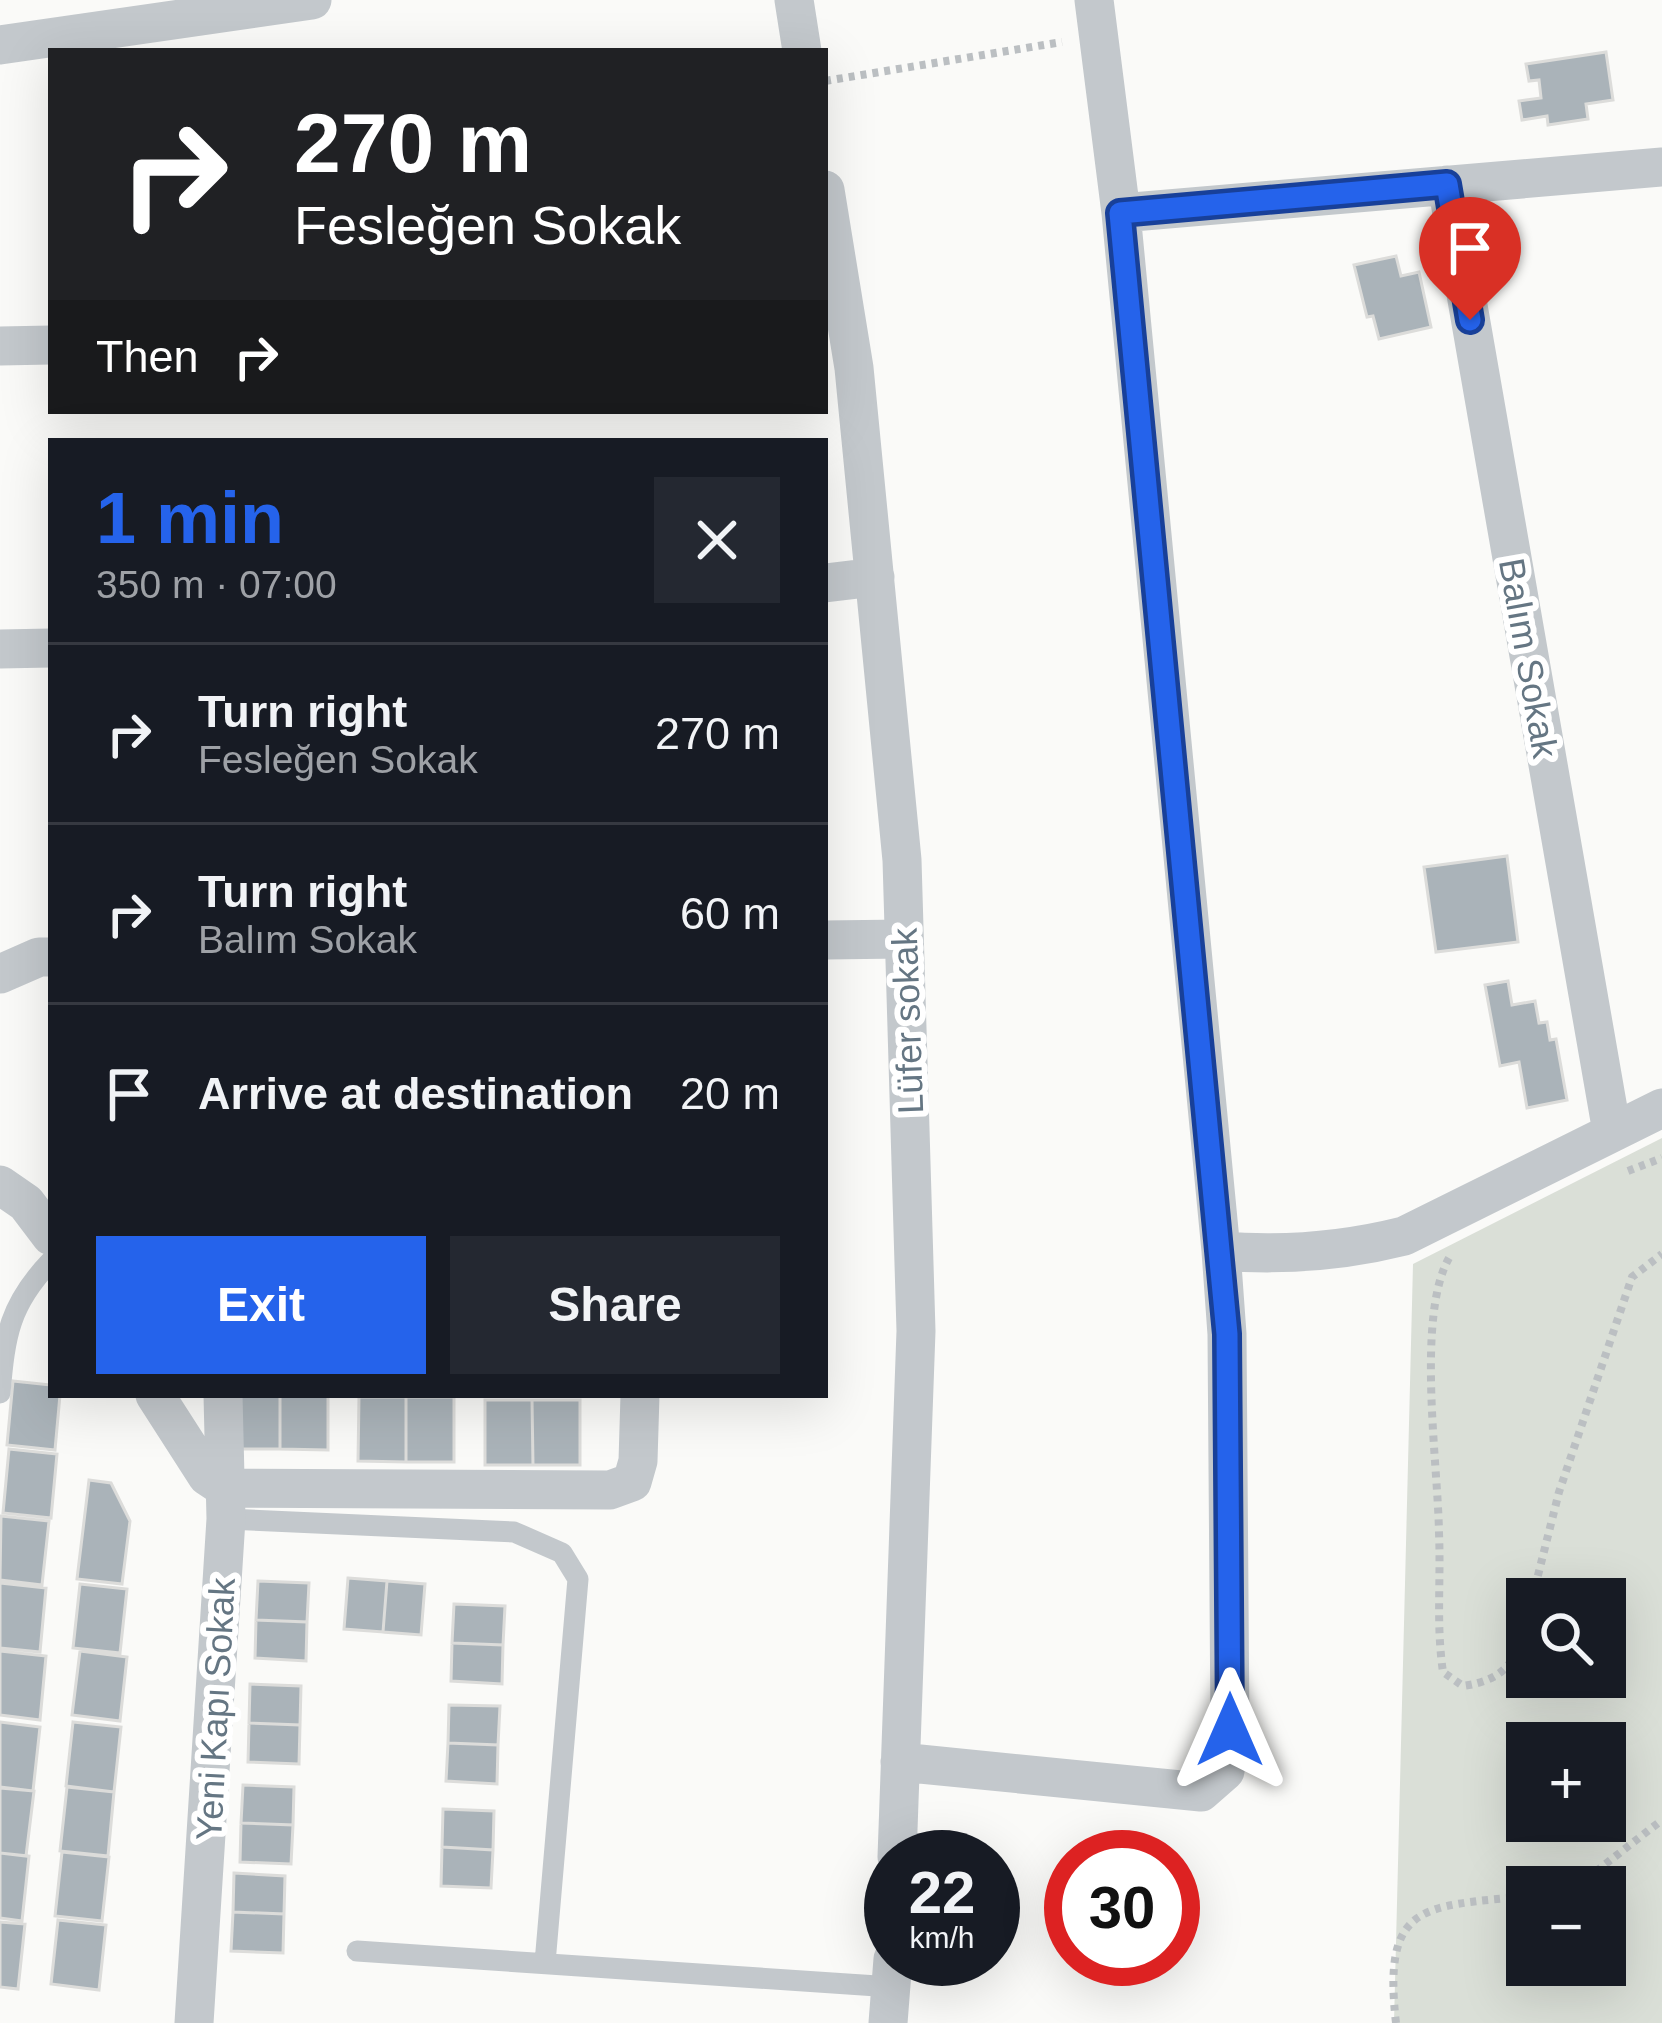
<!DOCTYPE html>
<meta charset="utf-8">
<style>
body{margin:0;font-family:Helvetica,sans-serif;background:#242831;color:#f1f3f6;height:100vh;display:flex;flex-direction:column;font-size:45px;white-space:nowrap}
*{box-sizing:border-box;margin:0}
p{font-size:39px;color:#9ea1a6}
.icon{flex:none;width:66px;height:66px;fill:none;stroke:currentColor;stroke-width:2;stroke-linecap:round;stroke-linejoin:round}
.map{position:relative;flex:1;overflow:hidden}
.sheet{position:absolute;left:48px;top:438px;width:780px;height:960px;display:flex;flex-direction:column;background:#171b24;border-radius:0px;box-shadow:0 12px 48px #0002}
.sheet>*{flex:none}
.hud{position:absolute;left:48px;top:48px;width:780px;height:366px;border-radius:0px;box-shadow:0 12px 48px #0002;background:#202124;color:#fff;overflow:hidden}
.controls{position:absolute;left:1506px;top:1578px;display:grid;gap:24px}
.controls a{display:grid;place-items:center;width:120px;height:120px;border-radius:0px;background:#171b24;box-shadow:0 12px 48px #0002;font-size:60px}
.speed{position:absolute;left:864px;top:1830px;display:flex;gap:24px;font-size:60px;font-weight:700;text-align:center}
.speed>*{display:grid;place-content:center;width:156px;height:156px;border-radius:50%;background:#171b24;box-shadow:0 12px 48px #0002;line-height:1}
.speed small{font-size:30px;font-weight:400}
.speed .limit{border:18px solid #d22;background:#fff;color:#111}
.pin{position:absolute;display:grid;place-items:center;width:102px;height:102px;color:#fff;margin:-123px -51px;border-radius:50% 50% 50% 0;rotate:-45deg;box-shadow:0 0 12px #0007}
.pin .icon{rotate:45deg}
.me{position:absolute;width:132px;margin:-66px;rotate:0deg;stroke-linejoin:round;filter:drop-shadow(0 0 9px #0008)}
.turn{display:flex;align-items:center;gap:42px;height:252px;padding:0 48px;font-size:54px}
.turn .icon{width:156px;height:156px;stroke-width:2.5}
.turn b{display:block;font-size:84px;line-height:102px}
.then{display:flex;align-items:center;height:114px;padding:0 48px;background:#0003;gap:24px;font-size:45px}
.round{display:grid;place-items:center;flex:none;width:126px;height:126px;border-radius:0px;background:#242831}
.headline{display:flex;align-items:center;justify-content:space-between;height:204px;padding:0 48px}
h1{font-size:72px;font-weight:700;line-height:90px;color:#2563eb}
.cta{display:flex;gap:24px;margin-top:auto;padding:24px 48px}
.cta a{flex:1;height:138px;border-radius:0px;background:#2563eb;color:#fff;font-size:48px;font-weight:700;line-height:138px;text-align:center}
.cta a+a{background:#242831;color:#f1f3f6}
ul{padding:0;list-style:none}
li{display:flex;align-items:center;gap:36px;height:180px;padding:0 48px;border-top:3px solid #363941}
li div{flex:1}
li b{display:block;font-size:45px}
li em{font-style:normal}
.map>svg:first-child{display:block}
.green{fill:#dadfd7;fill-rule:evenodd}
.building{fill:#aab3b9;stroke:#dcdcda;stroke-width:3}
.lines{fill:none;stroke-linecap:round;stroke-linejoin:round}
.path{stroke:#bbbfc2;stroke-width:8;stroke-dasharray:6 6;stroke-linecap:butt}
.lane{stroke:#c3c8cc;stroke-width:21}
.street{stroke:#c3c8cc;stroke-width:39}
.route-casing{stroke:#184099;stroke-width:30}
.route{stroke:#2563eb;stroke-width:21}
.labels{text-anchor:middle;stroke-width:12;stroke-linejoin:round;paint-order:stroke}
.street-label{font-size:36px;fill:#657683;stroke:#fff}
</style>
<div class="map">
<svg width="1662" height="2023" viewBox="0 0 1662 2023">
<rect width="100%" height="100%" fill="#fafaf8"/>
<!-- green -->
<path class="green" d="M1662,1138v885h-268l19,-759zM1527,1599h78v78h-78zM1527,1743h78v78h-78zM1527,1887h78v78h-78z"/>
<!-- building -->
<path class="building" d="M1606,52l7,48 -27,4 2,15 -40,6 -1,-9 -25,4 -3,-19 22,-3 -2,-18 -10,1 -3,-17z
M1396,256l5,20 18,-4 12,55 -52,12 -6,-23 -6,1 -13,-52z
M1507,856l11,86 -82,10 -12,-85z
M1508,981l4,24 23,-4 4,22 8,-1 3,18 6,-1 11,61 -40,8 -8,-46 -19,4 -15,-81z
M13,1381l38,4v10h9l-5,55 -48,-5z
M233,1395h47v54h-48z
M280,1395h48v55l-48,-1z
M359,1397h47v65l-48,-1z
M406,1397h48v65h-48z
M485,1400h47l1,65h-48z
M532,1400h48v65h-47z
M9,1449l48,5 -6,64 -48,-5z
M89,1480l22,3 19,38 -8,63 -45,-5z
M1,1516l48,5 -7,64 -42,-5z
M348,1578l39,3 -4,51 -39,-3z
M258,1581l51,2 -2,39 -51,-2z
M387,1581l38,3 -4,51 -38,-3z
M0,1583l46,5 -6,64 -40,-4z
M80,1584l47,5 -7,64 -47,-5z
M454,1604l51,2 -2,39 -51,-2z
M256,1620l51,2 -1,39 -51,-3z
M452,1643l51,2 -1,39 -51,-3z
M0,1651l46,5 -6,64 -40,-5z
M80,1651l47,6 -7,64 -48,-6z
M250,1684l51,2 -1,39 -51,-2z
M449,1705l51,1 -2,39 -50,-2z
M0,1722l40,5 -7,64 -33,-4z
M73,1722l48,5 -7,65 -48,-6z
M249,1723l51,2 -1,39 -51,-2z
M448,1743l50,2 -1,39 -51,-3z
M243,1785l51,2 -1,38 -52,-2z
M67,1787l47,5 -6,64 -48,-5z
M0,1788l34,3 -8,65 -26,-3z
M443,1809l51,2 -1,39 -51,-3z
M241,1823l52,2 -2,39 -51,-2z
M442,1847l51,3 -2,38 -50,-2z
M62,1852l47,5 -7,64 -47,-5z
M0,1853l29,3 -7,65 -22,-3z
M234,1873l51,3 -1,38 -51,-2z
M233,1912l51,2 -1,39 -52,-2z
M58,1920l48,5 -7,65 -48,-6z
M0,1922l25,2 -7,65 -18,-2z"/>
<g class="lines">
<!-- path -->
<path class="path" d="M825,81l237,-39
M1628,1171l34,-13
M1449,1258c-33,59 -11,205 -10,275 2,47 -3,92 4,139l20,14c43,-6 54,-26 64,-65
M1532,1599l27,-107 73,-215 30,-23
M1564,1887l26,-11 72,-56
M1396,2023c-14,-122 28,-116 131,-127"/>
<!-- lane -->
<path class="lane" d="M0,1393c5,-58 9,-88 51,-132
M226,1519l288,13 48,21 16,26 -33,384
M357,1951l535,36"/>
<!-- street -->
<path class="street" d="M794,0l8,51
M1094,0l27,213 100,1038
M0,45l312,-45
M1447,185l165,947
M825,190l29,178 48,492 14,471 -19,526
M1121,213l541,-46
M0,346l51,-1
M825,583l50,-6
M0,649l51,-1
M825,940l79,-1
M0,974l39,-17h12
M0,1185l26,18 25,33
M155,1395l52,81 18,12 385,2 22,-8 6,-21 2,-66
M900,1762l301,30 24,-21 5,-41 -3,-396 -6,-83c62,5 123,0 183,-15l258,-128
M194,2023l32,-504 -3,-124
M888,2023l5,-64"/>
</g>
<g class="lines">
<!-- route casing -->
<g class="route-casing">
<path id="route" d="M1230,1730l-3,-396 -107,-1121 327,-29 23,136"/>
</g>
<!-- route -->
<use href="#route" class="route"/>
</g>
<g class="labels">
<!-- street labels -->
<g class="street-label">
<text transform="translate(1529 658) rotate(80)" y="13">Balım Sokak</text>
<text transform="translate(907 1021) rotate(-92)" y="13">Lüfer sokak</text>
<text transform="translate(215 1709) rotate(-87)" y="13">Yeni Kapı Sokak</text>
</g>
</g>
</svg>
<div class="controls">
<a><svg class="icon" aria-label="search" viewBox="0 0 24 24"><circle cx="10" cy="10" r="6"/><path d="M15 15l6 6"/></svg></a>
<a>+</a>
<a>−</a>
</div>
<div class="speed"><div>22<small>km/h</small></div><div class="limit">30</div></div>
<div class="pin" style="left:1470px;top:320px;background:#d93025"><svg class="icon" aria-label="arrive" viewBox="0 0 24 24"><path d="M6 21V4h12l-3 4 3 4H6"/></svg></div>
<svg class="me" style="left:1230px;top:1730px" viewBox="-20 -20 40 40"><path d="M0-17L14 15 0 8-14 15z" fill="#2563eb" stroke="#fff" stroke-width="4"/></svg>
<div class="hud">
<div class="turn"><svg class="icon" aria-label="right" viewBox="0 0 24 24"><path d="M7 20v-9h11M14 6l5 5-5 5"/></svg><div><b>270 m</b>Fesleğen Sokak</div></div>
<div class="then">Then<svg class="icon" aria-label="right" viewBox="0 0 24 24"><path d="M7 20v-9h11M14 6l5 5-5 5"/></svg></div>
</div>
<section class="sheet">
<div class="headline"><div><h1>1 min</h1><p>350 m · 07:00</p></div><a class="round"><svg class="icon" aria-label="close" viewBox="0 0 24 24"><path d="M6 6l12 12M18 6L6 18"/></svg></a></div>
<ul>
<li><svg class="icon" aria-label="right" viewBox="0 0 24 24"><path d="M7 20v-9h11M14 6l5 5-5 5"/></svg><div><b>Turn right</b><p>Fesleğen Sokak</p></div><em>270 m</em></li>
<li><svg class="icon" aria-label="right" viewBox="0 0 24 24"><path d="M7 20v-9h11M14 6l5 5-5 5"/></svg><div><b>Turn right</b><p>Balım Sokak</p></div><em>60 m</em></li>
<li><svg class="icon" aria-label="arrive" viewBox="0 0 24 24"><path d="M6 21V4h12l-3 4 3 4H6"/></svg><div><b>Arrive at destination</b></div><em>20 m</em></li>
</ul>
<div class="cta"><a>Exit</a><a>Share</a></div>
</section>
</div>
